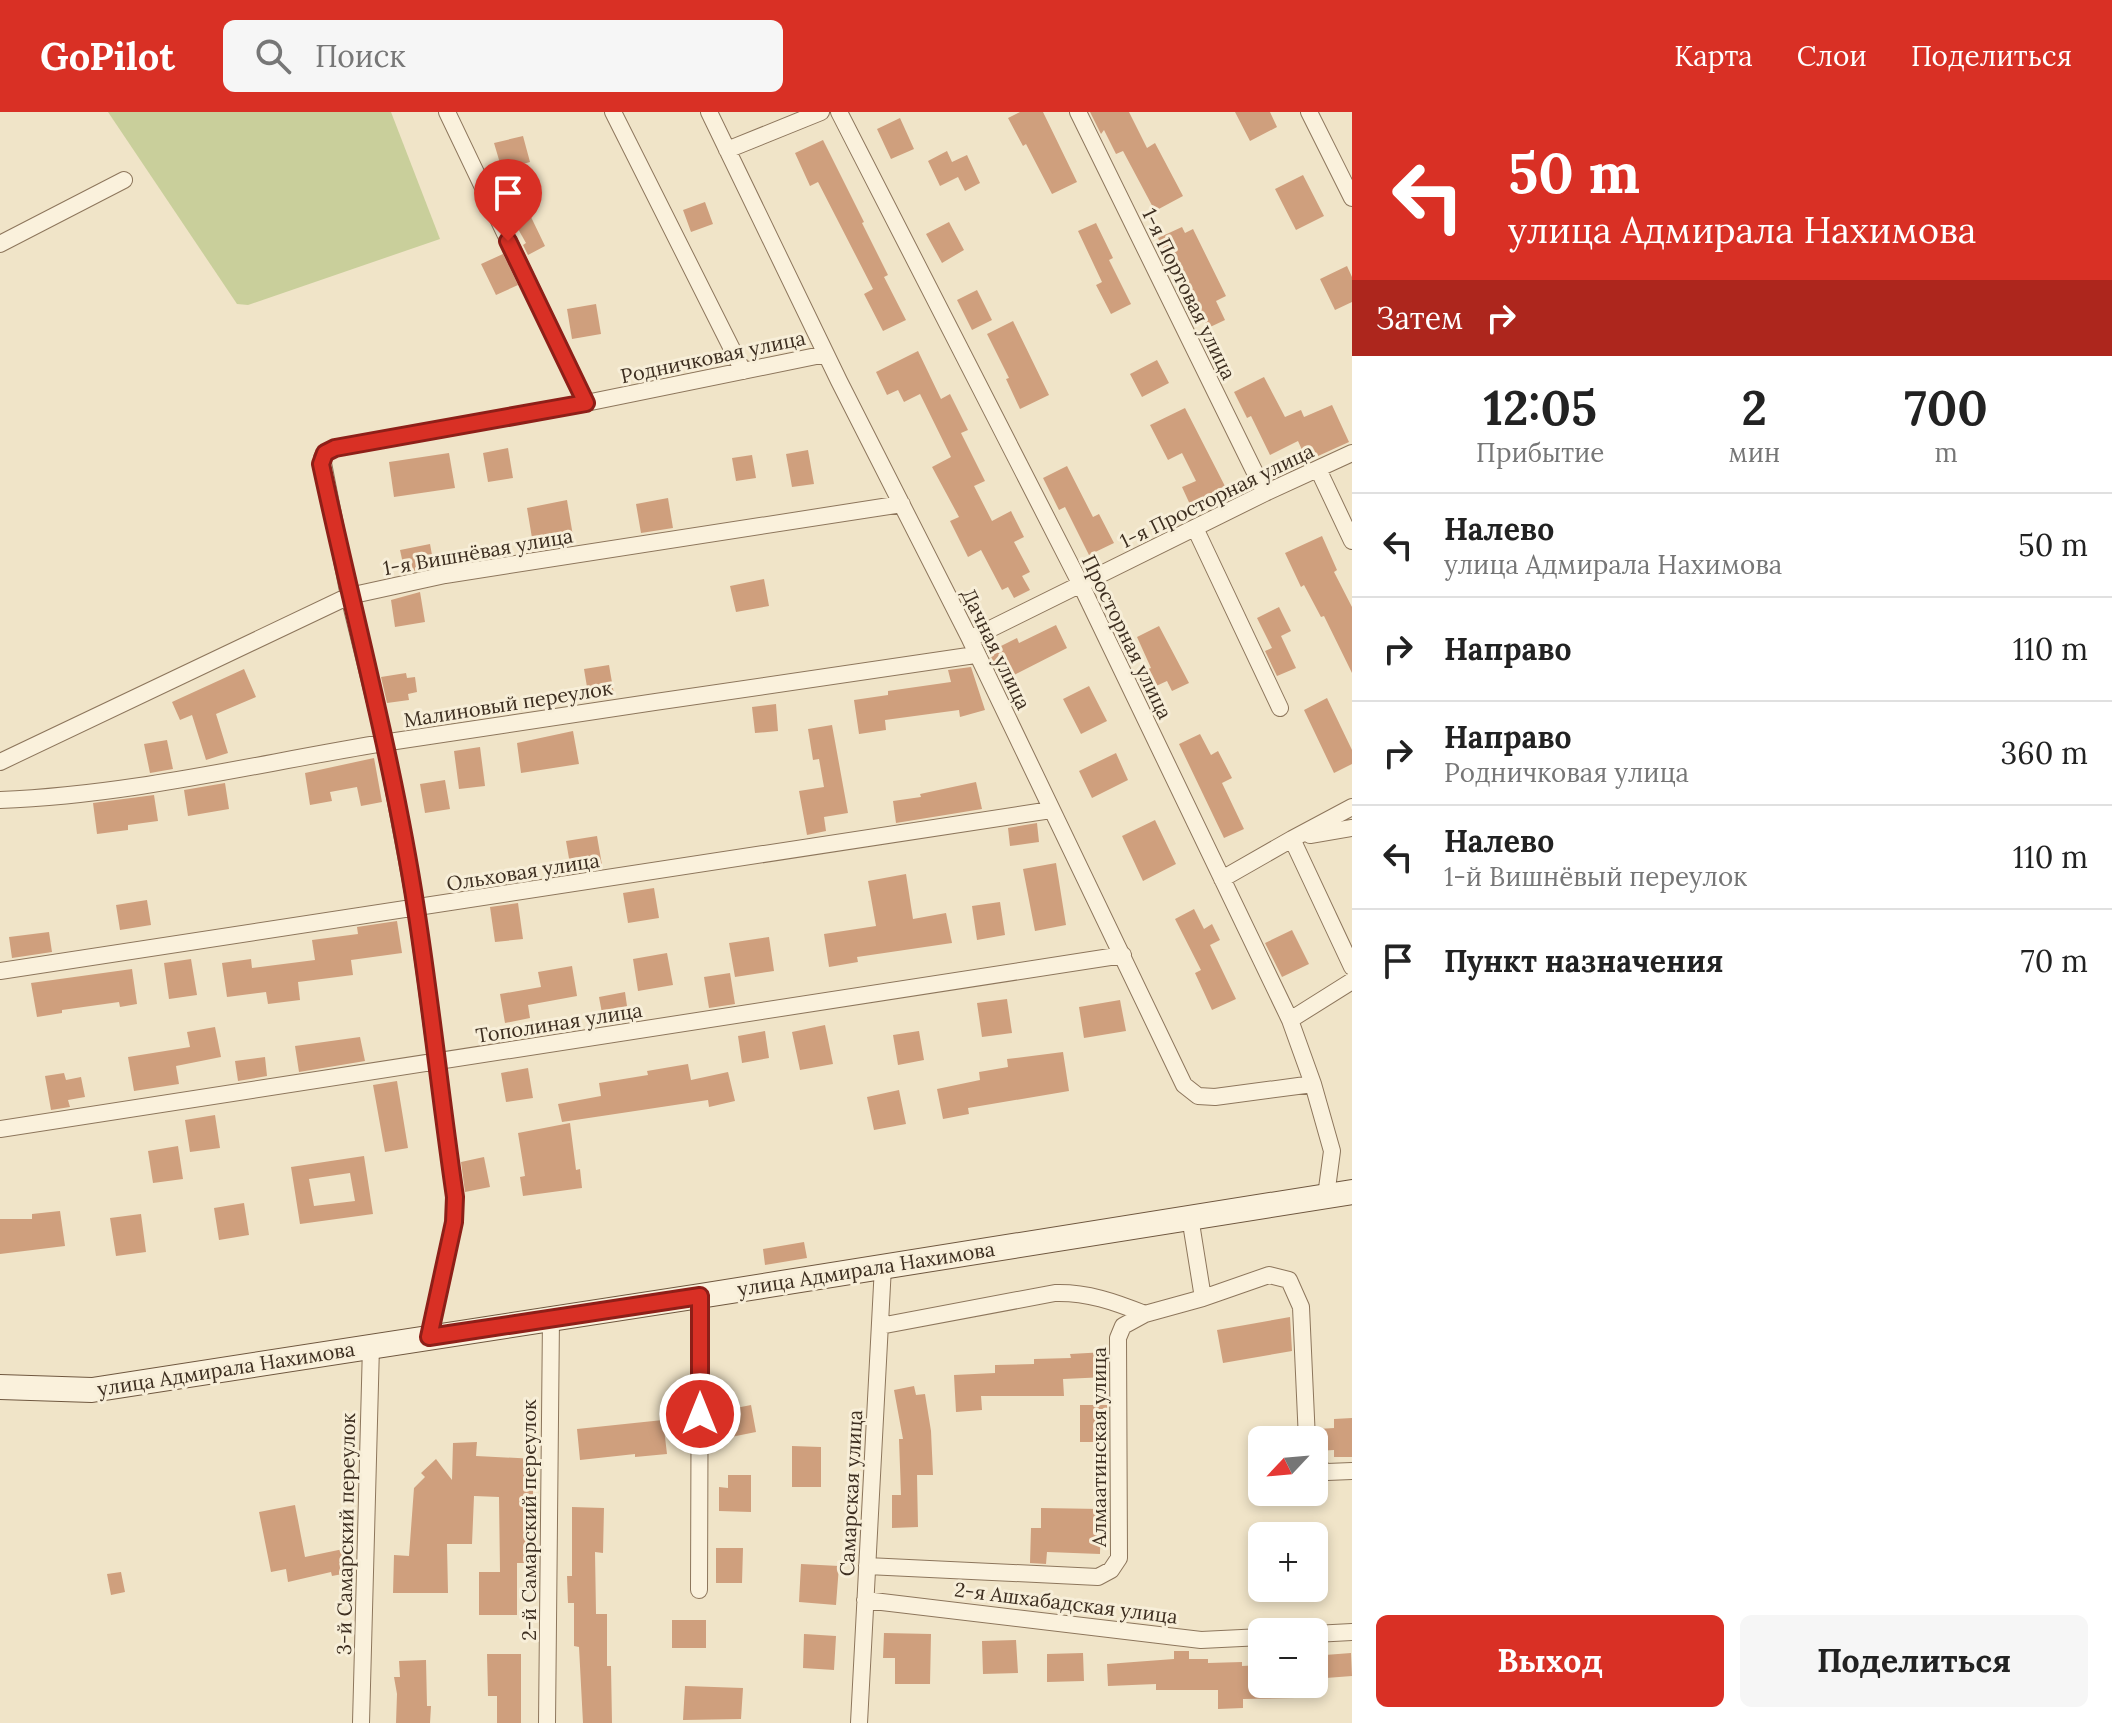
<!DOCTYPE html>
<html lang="ru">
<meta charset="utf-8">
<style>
body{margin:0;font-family:Lora,serif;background:#f6f6f6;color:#222;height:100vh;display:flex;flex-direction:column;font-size:30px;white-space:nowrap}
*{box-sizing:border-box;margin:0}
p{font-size:26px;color:#767676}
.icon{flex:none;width:44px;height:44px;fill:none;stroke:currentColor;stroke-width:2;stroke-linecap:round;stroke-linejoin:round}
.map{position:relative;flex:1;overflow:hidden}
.panel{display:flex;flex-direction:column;background:#fff;width:760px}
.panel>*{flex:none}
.hud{background:#d93025;color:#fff;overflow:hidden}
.needle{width:52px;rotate:244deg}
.buttons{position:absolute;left:1248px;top:1314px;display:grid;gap:16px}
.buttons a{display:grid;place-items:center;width:80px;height:80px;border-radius:12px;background:#fff;box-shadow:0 4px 12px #0003;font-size:40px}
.pin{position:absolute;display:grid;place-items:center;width:68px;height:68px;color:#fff;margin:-82px -34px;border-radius:50% 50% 50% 0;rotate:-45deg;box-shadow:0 0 8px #0007}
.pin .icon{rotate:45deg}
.me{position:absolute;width:88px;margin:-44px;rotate:0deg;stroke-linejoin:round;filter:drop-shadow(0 0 6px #0008)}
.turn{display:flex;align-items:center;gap:28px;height:168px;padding:0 24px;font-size:36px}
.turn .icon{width:104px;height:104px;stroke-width:2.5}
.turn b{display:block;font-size:56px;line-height:68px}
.then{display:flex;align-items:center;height:76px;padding:0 24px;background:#0003;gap:16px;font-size:30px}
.eta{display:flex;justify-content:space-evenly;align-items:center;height:136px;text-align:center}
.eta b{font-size:48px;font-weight:700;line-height:56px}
.cta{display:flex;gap:16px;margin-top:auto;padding:16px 24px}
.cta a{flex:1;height:92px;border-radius:12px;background:#d93025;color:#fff;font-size:32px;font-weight:700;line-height:92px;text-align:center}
.cta a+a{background:#f6f6f6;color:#222}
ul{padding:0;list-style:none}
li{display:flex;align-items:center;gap:24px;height:104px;padding:0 24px;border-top:2px solid #e0e0e0}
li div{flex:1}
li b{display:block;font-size:30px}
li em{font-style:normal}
header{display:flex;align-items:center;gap:48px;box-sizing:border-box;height:112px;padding:0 40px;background:#d93025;color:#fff}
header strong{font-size:38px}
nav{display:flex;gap:44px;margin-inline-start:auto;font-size:28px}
.search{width:560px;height:72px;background:#f6f6f6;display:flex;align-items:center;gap:20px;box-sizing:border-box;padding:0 28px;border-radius:12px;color:#767676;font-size:30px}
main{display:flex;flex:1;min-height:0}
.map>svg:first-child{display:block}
.green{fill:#c9cf9b}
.building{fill:#cf9f7d;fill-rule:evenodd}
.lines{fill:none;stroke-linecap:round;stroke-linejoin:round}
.minor-casing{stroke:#8d765c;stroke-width:18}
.secondary-casing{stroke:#6f573f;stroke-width:26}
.minor{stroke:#faf1dc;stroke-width:16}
.secondary{stroke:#faf1dc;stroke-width:24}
.route-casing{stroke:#8d1f18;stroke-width:20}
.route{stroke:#d93025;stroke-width:14}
.labels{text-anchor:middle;stroke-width:6;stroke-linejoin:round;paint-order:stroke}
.street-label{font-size:20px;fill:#3d2e20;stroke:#f7eed8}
</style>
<header>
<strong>GoPilot</strong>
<div class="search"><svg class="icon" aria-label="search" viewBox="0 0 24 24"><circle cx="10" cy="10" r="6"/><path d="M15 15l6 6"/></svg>Поиск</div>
<nav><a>Карта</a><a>Слои</a><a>Поделиться</a></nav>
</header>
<main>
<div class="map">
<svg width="1352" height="1611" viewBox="0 0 1352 1611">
<rect width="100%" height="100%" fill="#f0e4c8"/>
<!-- green -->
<path class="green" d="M108,0h283l49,127 -192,66 -11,-1z"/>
<!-- building -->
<path class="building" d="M1020,0h23l34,70 -25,12 -26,-50 -3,2 -15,-28z
M1090,0h39l18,36 8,-5 28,53 -28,15 -32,-60 -7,3 -12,-24 -3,4z
M1235,0h35l7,15 -27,14z
M900,6l14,31 -23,10 -14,-30z
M523,24l7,26 -28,8 -8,-27z
M823,28l41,82 -2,1 26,52 -4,2 22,43 -23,11 -19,-37 9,-5 -55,-107 -8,4 -15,-33z
M947,39l5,11 15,-7 13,28 -15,8 -7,-14 -18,9 -12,-25z
M1303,63l21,41 -28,14 -21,-41z
M517,76l28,58 -17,9 -5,-10 3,-2 -26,-46z
M705,90l8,22 -22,8 -8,-22z
M949,110l15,28 -22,13 -16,-29z
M1096,111l17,35 -4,2 22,44 -20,10 -15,-29 6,-3 -24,-51z
M1182,115l3,6 8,-4 33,67 -10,5 9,19 -17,8 -3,-6 -3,1 -44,-85z
M503,142l15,31 -22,10 -15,-31z
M1347,154l5,11v25l-17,8 -15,-31z
M977,178l15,30 -20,10 -15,-30z
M596,192l5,30 -29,5 -5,-30z
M1013,209l36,74 -29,14 -14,-30 3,-1 -22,-44z
M918,239l23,48 9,-5 18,36 -7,3 24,48 -11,5 18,35 19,-10 13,26 -10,5 16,30 -8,4 8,14 -16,8 -6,-11 -6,3 -21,-40 -13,7 -18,-36 9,-4 -27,-50 19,-10 -31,-63 -16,8 -6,-12 -11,5 -11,-23z
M1157,248l12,23 -27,14 -12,-23z
M1264,265l21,40 16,-7 3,7 28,-12 17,37 -42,19 -9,-20 -28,14 -19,-39 -4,2 -13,-26z
M1185,296l44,86 -36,17 -11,-24 14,-6 -14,-28 -14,7 -18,-35z
M508,336l5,30 -25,4 -5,-29z
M808,338l6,34 -22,3 -6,-33z
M449,341l6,35 -61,9 -5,-35z
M752,343l4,23 -20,3 -4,-23z
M1067,354l26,51 6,-3 15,29 -25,12 -24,-48 -6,3 -16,-32z
M668,386l5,30 -32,5 -5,-29z
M567,388l6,36 -40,8 -6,-36z
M1322,424l15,34 -3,2 18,35v66l-28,-57 -3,1 -17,-32 -3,2 -16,-34z
M430,432l4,22 -29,7 -5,-23z
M764,467l5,27 -33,6 -6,-26z
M420,480l5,30 -30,5 -4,-27z
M1279,495l12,24 -10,5 15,32 -19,8 -12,-25 7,-3 -15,-30z
M1056,513l11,23 -65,33 -13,-29 28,-14 2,5z
M1159,514l30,57 -17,8 -5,-10 -13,6 -9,-17 6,-2 -14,-31z
M609,553l5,29 -25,5 -5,-30z
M971,555l14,43 -25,7 -1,-7 -74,10 1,10 -27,4 -5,-34 34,-5v-4l63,-9 -3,-12z
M244,557l12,28 -40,17 12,39 -22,7 -14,-45 -12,5 -8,-18z
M406,561l1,5 8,-1 2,15 -9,2 1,6 -22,3 -6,-26z
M1089,574l18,35 -26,13 -18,-35z
M1327,586l25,52v14l-18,9 -30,-63z
M776,592l2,27 -23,2 -3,-26z
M832,613l16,88 -24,4 2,14 -19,4 -8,-44 25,-4 -5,-28 -6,1 -5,-31z
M573,619l6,33 -58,9 -4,-30z
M1200,622l11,21 7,-4 14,27 -10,5 22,46 -20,9 -45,-94z
M167,628l6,29 -23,4 -6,-29z
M480,635l5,39 -26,3 -5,-38z
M1116,641l12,27 -36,18 -13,-27z
M374,646l8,44 -21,4 -4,-19 -27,5 2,9 -22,4 -5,-32z
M445,668l5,29 -25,4 -5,-29z
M976,670l6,27 -86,14 -3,-22 28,-4 -1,-3z
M225,671l4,26 -41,7 -4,-26z
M154,683l4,26 -30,4v5l-31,4 -4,-31z
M1155,708l21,44 -33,17 -21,-45z
M1037,711l2,19 -29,4 -2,-18z
M597,724l5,29 -31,5 -5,-29z
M1056,751l10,62 -31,6 -12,-62z
M906,762l7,45 33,-6 6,30 -95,14 1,5 -29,5 -5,-33 52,-8 -8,-45z
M654,776l5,30 -31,5 -5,-30z
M147,788l4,25 -31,5 -4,-25z
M1000,790l5,33 -28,5 -5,-34z
M518,791l5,36 -28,3 -5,-35z
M1194,797l10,20 8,-5 8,16 -10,5 26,54 -24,11 -17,-37 6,-3 -26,-51z
M397,809l5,32 -51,7 2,15 -55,7 2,18 -32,4 -2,-12 -39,5 -5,-34 29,-4 1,9 63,-8 -3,-20 46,-6 -1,-7z
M1292,818l17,34 -27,13 -17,-34z
M49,820l3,20 -40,6 -3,-21z
M769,825l5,34 -39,6 -6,-34z
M667,841l6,32 -35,6 -5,-32z
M191,847l6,36 -28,4 -5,-36z
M572,854l5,30 -49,9 2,13 -25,5 -5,-29 41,-7 -3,-15z
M132,857l5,35 -17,3 -1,-5 -57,8v3l-25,4 -6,-34z
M730,861l5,31 -26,4 -5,-31z
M625,880l4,28 -25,4 -5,-27z
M1007,887l5,34 -30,4 -5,-34z
M1120,888l6,31 -42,7 -5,-31z
M825,913l8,39 -33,6 -8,-38z
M215,915l6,30 -45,9 3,18 -45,7 -6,-34 62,-10 -3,-15z
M765,919l4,27 -27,5 -4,-27z
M919,919l5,29 -26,5 -5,-30z
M360,925l5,24 -66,11 -4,-26z
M1063,940l6,39 -101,17 1,6 -26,5 -6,-30 43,-9 -1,-8 29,-5 -1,-8z
M265,945l2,19 -29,5 -3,-20z
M688,952l3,16 37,-8 7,29 -26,6 -1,-7 -146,22 -4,-18 43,-8 -2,-13 49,-8 -1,-4z
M528,956l5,30 -27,4 -5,-29z
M64,961l2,7 15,-3 4,20 -17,3 2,7 -19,3 -6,-34z
M397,969l11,67 -23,4 -12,-67z
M899,978l7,34 -32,6 -7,-33z
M215,1003l5,33 -30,4 -5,-32z
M570,1011l6,47 4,-1 2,19 -59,8 -3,-19 5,-1 -7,-43z
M178,1034l5,33 -30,4 -5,-32z
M364,1044l9,58 -73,10 -9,-57zM350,1061l5,28 -41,5 -5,-27z
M484,1045l6,30 -25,5 -4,-30z
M244,1091l5,32 -30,5 -5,-32z
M60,1099l5,35 -65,8v-35h32v-5z
M141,1102l5,38 -30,4 -6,-38z
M804,1130l3,16 -42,7 -2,-16z
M1290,1205l2,34 -69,12 -6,-33z
M1106,1240l1,25 -44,2 1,17h-83l1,14 -26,2 -2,-37 41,-2v-8l39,-1v-5l37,-1 -1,-4z
M914,1274l2,9 9,-1 6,37 2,44h-16l1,52 -26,1v-33h9l-2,-56h4l-9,-49z
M751,1293l5,27 -30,6 -5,-27z
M1080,1293h27v37h-27z
M1352,1306v39h-18v-7l-17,1 1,-22 16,-1v-9z
M663,1308l4,34 -32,3v-3l-55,6 -3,-31z
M477,1330l-1,14 61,3 -1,27h-3v77h-16v52h-38v-43h21l-1,-75 -25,-1 -2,48h-25l1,49h-55l1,-38 15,1 5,-68 11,-11 -4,-4 15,-14 16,21 1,-37z
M792,1334l29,1v40h-29z
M728,1363h23v37l-32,-1v-24l9,1z
M295,1393l10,52 43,-9 5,24 -21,4 -1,-4 -43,10 -2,-13 -15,3 -12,-60z
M572,1395l32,1 -1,45 -8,-1 1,62h11v52h4l1,57h-29l-4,-76 -5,-1v-43h-6l-1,-27h5z
M1041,1396l60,1 -1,45 -53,-2 -1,12 -16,-1 1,-35h10z
M716,1436h27l-1,35h-26z
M801,1452l38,2 -3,39 -37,-3z
M121,1460l4,20 -14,3 -4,-21z
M672,1508h34v28h-34z
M884,1521l47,1 -1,50h-35v-26h-12z
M804,1522l32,2 -2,34 -31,-2z
M1016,1528l2,33 -35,1 -1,-33z
M1174,1539h15v8h19v4l34,-1v4l20,-1v19h32l1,14 -52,1v9l-25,1v-19h-62v-6l-48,2 -1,-22 67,-5z
M1083,1541l1,28 -37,1v-28z
M1351,1541l1,23 -26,2 -1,-23z
M487,1542h34v69h-24v-27h-9z
M426,1548l1,46h4l-1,17h-34l1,-29 -3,-17h6l-1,-16z
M685,1574l58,2 -2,31 -58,1z"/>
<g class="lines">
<!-- minor casing -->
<g class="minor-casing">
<path id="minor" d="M447,0l139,291
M613,0l130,259
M709,0l130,269 131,258 214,446 14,11 17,1 98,-13
M839,0l242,473 209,435 23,64 19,67 -6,45
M1078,0l187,381
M1309,0l43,86
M727,38l94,-38
M0,132l124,-64
M1318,357l34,72
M1195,416l85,180
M970,527l295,-146 87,-40
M0,650l349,-166 96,-21 457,-71
M0,688c132,-5 259,-37 389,-58 195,-30 391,-58 586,-87
M1310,723l42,-7
M1292,727l60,-32
M1222,767l70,-40 60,128
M0,859l1051,-161
M1290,908l62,-39
M0,1017l1123,-174
M1190,1105l13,81
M880,1214l175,-33c32,-1 60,9 90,21
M429,1225l25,-115 1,-25 -39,-288 -31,-166 -36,-147 -27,-138 3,-5 10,-5 251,-45 240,-49
M1314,1354l13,6 25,-1
M867,1454l231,11 13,-7 8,-12 -1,-220 5,-12 22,-12 58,-16 66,-23 20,5 12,27 6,133
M699,1478l1,-294
M865,1488l336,40 61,-3
M1314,1522l38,-2
M361,1611l10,-377
M547,1611l4,-405
M859,1611l24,-457"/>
</g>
<!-- secondary casing -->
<g class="secondary-casing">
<path id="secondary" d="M0,1275l92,3 608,-94 652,-104"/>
</g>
<!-- minor -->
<use href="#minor" class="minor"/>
<!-- secondary -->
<use href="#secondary" class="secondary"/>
</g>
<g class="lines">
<!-- route casing -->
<g class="route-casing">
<path id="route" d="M508,129l78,162 -251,45 -10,5 -4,11c32,149 72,295 95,445 15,96 25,192 39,288l-1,25 -25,115 271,-41v118"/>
</g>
<!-- route -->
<use href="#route" class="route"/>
</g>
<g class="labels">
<!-- street labels -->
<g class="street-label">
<text transform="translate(1189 182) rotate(64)" y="7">1-я Портовая улица</text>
<text transform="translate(713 245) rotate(-12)" y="7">Родничковая улица</text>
<text transform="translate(1217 384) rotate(-26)" y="7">1-я Просторная улица</text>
<text transform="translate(478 440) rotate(-10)" y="7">1-я Вишнёвая улица</text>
<text transform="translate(1127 525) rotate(64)" y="7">Просторная улица</text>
<text transform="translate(996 537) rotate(64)" y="7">Дачная улица</text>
<text transform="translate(508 592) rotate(-9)" y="7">Малиновый переулок</text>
<text transform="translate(523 760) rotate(-9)" y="7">Ольховая улица</text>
<text transform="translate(559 911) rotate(-9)" y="7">Тополиная улица</text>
<text transform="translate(866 1157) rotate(-9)" y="7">улица Адмирала Нахимова</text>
<text transform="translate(226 1257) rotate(-9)" y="7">улица Адмирала Нахимова</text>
<text transform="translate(1099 1335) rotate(-90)" y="7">Алмаатинская улица</text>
<text transform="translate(851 1381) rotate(-87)" y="7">Самарская улица</text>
<text transform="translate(529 1408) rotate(-90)" y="7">2-й Самарский переулок</text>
<text transform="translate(346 1422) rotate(-89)" y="7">3-й Самарский переулок</text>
<text transform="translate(1066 1491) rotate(7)" y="7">2-я Ашхабадская улица</text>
</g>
</g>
</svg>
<div class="buttons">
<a><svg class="needle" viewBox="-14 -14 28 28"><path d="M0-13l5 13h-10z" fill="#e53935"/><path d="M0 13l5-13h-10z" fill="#767676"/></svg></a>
<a>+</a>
<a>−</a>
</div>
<div class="pin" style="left:508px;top:129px;background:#d93025"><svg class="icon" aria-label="arrive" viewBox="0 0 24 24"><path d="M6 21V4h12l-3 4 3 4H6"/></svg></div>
<svg class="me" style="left:700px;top:1302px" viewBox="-20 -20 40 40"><circle r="17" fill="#d93025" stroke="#fff" stroke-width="3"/><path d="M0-11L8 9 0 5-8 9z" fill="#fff"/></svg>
</div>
<section class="panel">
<div class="hud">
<div class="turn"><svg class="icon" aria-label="left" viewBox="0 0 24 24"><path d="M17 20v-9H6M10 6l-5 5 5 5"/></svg><div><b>50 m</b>улица Адмирала Нахимова</div></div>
<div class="then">Затем<svg class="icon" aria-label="right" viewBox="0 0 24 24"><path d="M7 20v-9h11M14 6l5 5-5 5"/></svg></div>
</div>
<div class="eta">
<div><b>12:05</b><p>Прибытие</p></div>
<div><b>2</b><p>мин</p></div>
<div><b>700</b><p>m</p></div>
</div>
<ul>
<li><svg class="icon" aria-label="left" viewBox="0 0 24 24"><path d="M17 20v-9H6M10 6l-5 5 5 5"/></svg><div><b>Налево</b><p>улица Адмирала Нахимова</p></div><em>50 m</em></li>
<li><svg class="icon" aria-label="right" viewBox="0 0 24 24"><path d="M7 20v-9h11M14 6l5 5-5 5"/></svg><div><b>Направо</b></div><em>110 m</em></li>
<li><svg class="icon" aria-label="right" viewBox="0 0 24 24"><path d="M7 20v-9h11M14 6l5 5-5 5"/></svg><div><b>Направо</b><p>Родничковая улица</p></div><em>360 m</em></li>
<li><svg class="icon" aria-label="left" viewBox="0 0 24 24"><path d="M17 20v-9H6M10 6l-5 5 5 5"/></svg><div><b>Налево</b><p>1-й Вишнёвый переулок</p></div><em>110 m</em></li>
<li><svg class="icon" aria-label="arrive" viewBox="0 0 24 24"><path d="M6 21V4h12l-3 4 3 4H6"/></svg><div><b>Пункт назначения</b></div><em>70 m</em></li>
</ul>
<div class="cta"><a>Выход</a><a>Поделиться</a></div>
</section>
</main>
